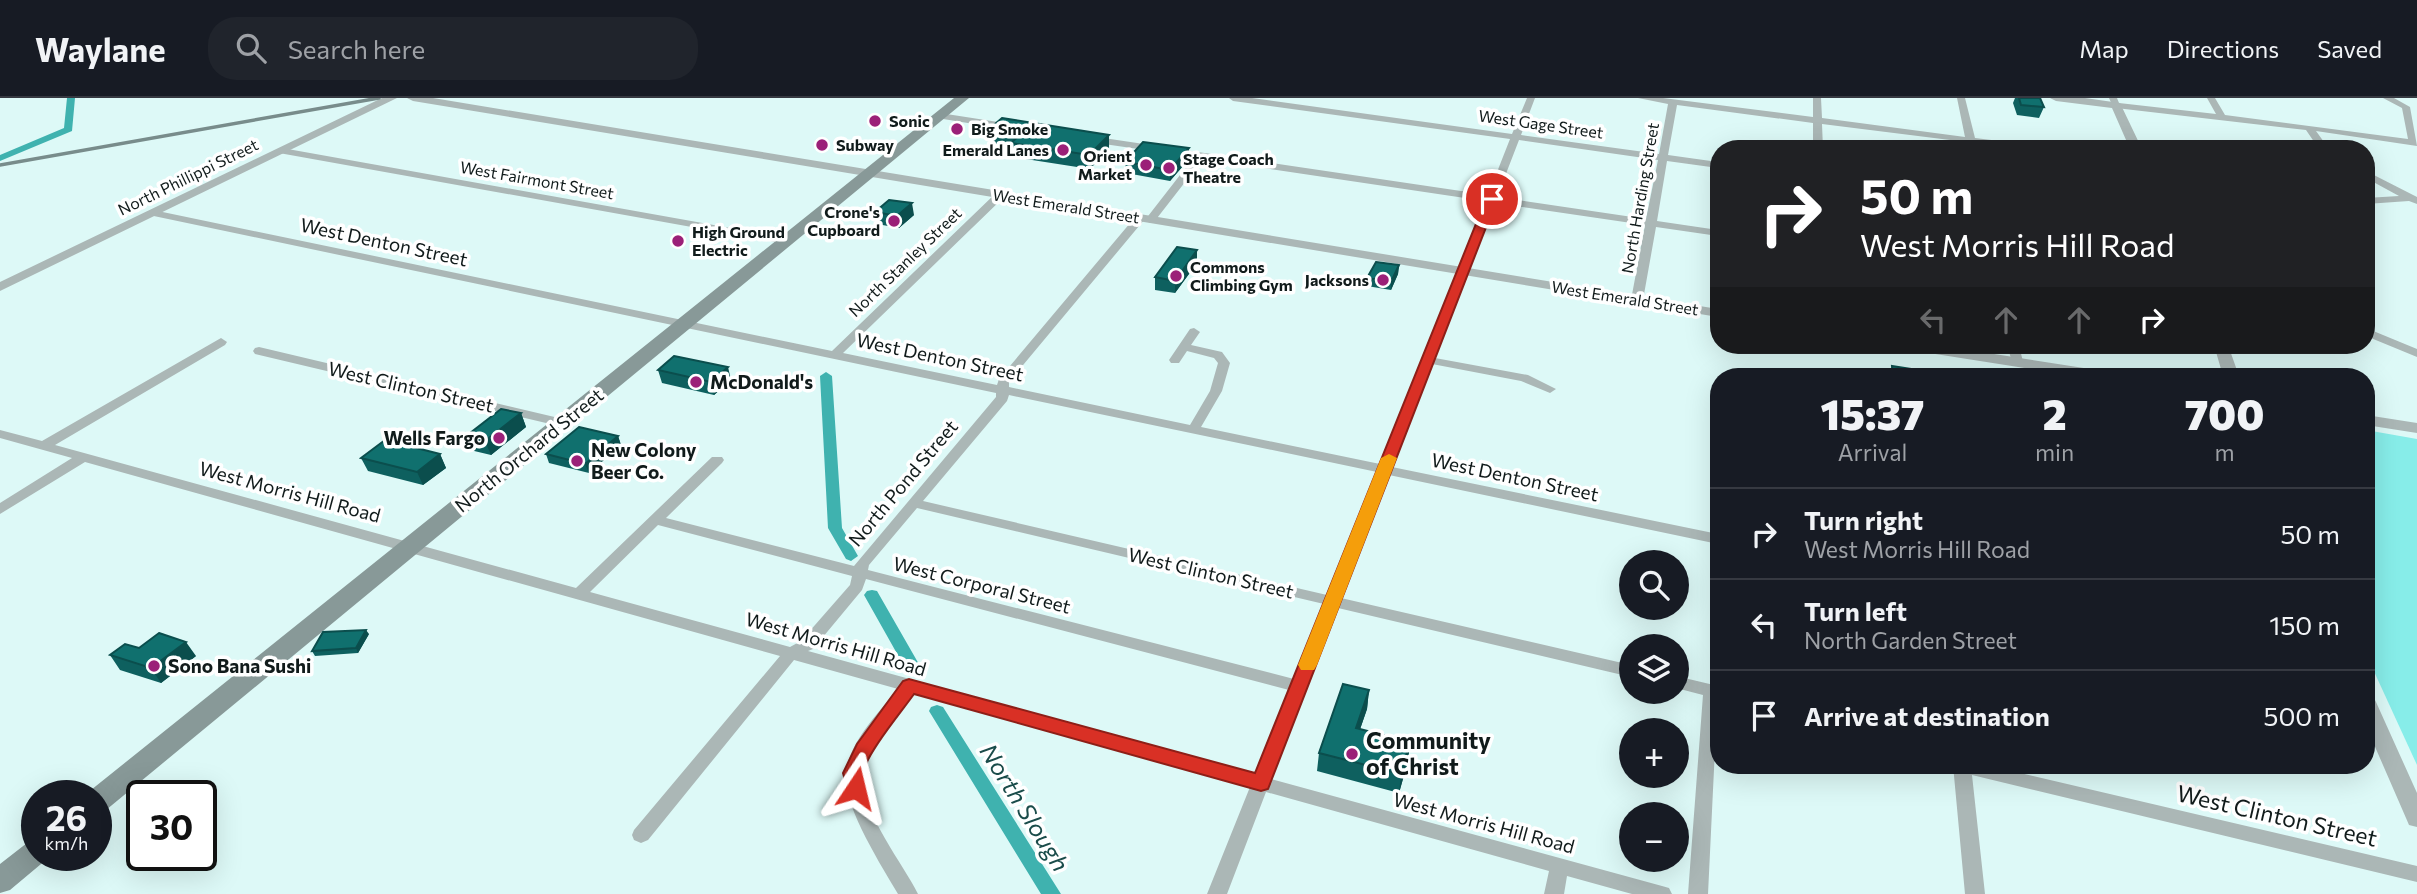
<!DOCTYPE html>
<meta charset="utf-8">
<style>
body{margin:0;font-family:Commissioner,sans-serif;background:#20242c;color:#f1f3f6;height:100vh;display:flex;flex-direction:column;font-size:26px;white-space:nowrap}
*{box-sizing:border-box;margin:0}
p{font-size:23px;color:#9ea1a6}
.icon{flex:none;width:38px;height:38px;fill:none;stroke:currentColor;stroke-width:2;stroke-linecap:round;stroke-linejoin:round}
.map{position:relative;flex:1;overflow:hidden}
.details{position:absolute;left:1710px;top:270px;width:665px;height:406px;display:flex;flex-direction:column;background:#171b24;border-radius:28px;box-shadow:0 7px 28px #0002}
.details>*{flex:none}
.hud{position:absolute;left:1710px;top:42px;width:665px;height:214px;border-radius:28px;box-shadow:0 7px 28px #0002;background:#202124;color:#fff;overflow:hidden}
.buttons{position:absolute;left:1619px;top:452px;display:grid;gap:14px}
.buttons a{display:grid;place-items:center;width:70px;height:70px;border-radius:50%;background:#171b24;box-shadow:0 7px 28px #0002;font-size:35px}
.speed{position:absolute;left:21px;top:682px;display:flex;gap:14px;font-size:35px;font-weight:700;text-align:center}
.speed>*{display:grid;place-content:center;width:91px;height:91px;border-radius:50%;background:#171b24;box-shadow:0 7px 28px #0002;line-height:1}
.speed small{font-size:18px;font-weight:400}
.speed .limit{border:4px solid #111;border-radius:10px;background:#fff;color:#111}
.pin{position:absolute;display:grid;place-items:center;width:60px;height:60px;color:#fff;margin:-30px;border:4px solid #fff;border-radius:50%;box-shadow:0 2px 7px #0007}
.me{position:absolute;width:77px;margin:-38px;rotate:10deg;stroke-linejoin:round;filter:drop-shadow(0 0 5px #0008)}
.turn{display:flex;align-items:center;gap:24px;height:147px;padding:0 35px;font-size:32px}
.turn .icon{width:91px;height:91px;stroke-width:2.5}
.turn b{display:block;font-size:49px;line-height:60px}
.lanes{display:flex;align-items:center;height:66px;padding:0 35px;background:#0003;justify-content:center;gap:35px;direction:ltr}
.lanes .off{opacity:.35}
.eta{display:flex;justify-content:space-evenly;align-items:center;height:119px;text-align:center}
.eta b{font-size:42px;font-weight:800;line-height:49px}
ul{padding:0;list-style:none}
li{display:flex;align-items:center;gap:21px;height:91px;padding:0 35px;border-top:2px solid #363941}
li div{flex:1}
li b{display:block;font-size:26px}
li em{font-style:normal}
header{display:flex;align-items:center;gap:42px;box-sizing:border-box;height:98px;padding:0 35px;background:#171b24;border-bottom:2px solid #363941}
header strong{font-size:33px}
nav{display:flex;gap:38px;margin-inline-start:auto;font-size:24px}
.search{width:490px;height:63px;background:#20242c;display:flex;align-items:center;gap:18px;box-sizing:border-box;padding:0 24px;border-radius:28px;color:#9ea1a6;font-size:26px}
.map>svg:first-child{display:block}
.green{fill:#87ede9}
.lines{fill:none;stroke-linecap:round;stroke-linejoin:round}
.canal{fill:#3fb2af;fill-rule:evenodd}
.minor{fill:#abb7b6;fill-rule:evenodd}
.tertiary{fill:#abb7b6;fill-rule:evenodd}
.secondary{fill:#889998;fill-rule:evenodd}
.rail{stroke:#788c8b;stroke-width:3.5}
.wall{fill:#0e605f}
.shaded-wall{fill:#0b4e4d}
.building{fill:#10706e;stroke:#0b4e4d;stroke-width:2}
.route{fill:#d93025;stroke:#8d1f18;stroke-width:2}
.slow{fill:#f59e0b}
.poi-dot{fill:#9b2078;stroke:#fff;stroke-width:2.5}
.labels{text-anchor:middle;stroke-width:7;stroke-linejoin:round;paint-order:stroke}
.far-poi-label{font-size:16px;font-weight:bold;fill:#111b1b;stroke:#fff;text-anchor:start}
.far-street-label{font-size:16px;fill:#111b1b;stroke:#fff}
.street-label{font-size:19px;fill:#111b1b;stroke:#fff}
.poi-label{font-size:19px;font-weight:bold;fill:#111b1b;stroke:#fff;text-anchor:start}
.near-poi-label{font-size:23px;font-weight:bold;fill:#111b1b;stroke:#fff;text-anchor:start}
.near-street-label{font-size:23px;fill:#111b1b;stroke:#fff}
.near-water-label{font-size:24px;font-style:italic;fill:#1a4c4a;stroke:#fff}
</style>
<header>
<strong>Waylane</strong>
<div class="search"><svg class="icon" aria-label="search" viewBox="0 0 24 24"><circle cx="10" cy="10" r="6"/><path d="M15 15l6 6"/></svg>Search here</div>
<nav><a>Map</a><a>Directions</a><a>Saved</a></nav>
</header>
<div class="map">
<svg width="2417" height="796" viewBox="0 0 2417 796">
<rect width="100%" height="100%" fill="#ddf9f7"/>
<!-- green -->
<path class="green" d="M2366,332l51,9v326l-51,-111z"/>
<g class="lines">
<!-- canal -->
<path class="canal" d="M67,0h8l-3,33 -72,30v-6l64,-27z
M826,274l6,4 10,152 16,28 -7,5 -5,-2 -18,-31 -8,-152z
M872,492l5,1 43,75 -2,4h-12l-2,-4 -40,-71 3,-4z
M937,607l6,2 118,187h-20l-112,-183 2,-4z"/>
<!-- minor -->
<path class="minor" d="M1229,0h23l260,36 15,-36h8l-14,37 138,19 9,-50 -30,-6h25l150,19v-19h8l1,20 143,19 -8,-39h8l10,40 65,8 5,3h-29l-40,-5v5h-8l-2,-7 -144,-18 1,25h-10v-26l-136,-18 -9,50 50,7v6l-51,-7 -10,60 61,9v6l-62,-9 -13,73 -6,3 -6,-3 14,-75 -150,-22 -60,155 93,17 28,14 -6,4 -29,-12 -89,-17 -40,103 326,67v10l-329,-69 -48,123 290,67v12l-293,-69 -67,171 391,107 7,2 3,6h-40l-65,-18 -3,18h-20l5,-23 -283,-79 -39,102h-20l43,-107 -337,-94c-16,21 -37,42 -47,67 -16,40 35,99 52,134h-20c-16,-27 -58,-93 -52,-123 5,-31 33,-59 52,-82l-104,-29 -146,180 -7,3 -7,-3 -2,-5 2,-5 146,-174 -695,-194 -85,52v-11l72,-45 -72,-20v-8l42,11 179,-103 6,4 -2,3 -170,100 521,143 136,-131h10l2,3 -2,3 -56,55 188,48 142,-169v-4l-847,-178 -1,-2 5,-3 679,141 164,-158h8v4l-161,156 154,32 2,-6 137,-163 4,-1 5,3 -1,2 -135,162v5l181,38 20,-34 8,-28 -4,-5 -27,-7 -8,12h-8l-2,-3 21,-31 4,-1 6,4 -9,13 31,7 8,11 -8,28 -21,36 179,37 105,-263 -282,-42 -49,63 -4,1 -5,-3 49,-63 -104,-15 -5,-3 5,-3 398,59 22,-56 -277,-38zM1519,42l139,20 -12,59 -149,-22zM1009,297l368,77 -50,123 -404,-94 84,-100zM917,410l407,96 -30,75 -426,-109 1,-5zM658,427l194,51 -2,9 -49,56 -11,6 -200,-55zM866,481l423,111 -34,84 -447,-123 5,-2 49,-59z
M2109,0h8l2,5 97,11 -9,-16h8l10,17 183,24 -6,-31 -19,-10h11l16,9 7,39 -101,-15 13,18h-10l-13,-19 -190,-22 -3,-1z
M940,15l71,11 5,3 -5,3 -74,-12v-4z
M282,50l505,90 5,3 -5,3 -508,-91v-4z
M2366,73l51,26v7l-8,-3 -43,3v-6l33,-2 -33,-18z
M2366,230l51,21v8l-51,-21z
M2007,247h12l4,17 -2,3h-8z
M259,249l304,72 7,4 -7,4 -308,-73 -2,-3 2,-3z
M1676,578l42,10 -10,208h-20l15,-199 -27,-7z
M1953,667h33l431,101v16l-445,-107 13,119h-20z"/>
<!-- tertiary -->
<path class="tertiary" d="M382,0h15l-397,193v-9z
M407,0h26l1285,211v8l-1305,-216z
M2050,0h35l35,5 22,46h-12l-18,-41 -56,-7z
M1902,247h35l166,26 8,5h-35l-166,-26z
M2214,247h14l11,31h-16z
M2366,317l51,8v10l-51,-8z
M2366,596l7,2 3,6 41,91v34l-8,-2 -3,-7 -40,-92z"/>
<!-- secondary -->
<path class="secondary" d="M954,0h15l-863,712 -10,3v-17h-11l1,-2z
M37,741v17h12l-2,3 -37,31 -10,3v-29l27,-21z"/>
<!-- rail -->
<path class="rail" d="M0,67l379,-67"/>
</g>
<!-- wall -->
<path class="wall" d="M2015,0h25l4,9 -5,11 -22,-3 -4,-12z
M989,31l120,19 -19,21 -78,-12 -1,-11 -20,-3z
M1189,50v11l-19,22 -44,-8 -1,-11z
M875,114l39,3 -15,13 -22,-4z
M1197,152v13l-22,30 -20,-3v-13z
M1399,167l-1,9 -7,16 -24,-4v-8z
M1892,268l64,10h-68z
M658,272l73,10 -17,15 -52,-12z
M521,315l5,14 -35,28 -21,-5 -5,-13z
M618,338l3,9 -32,28 -40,-10 -3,-9z
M440,356l6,14 -23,17 -55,-14 -7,-13z
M369,536l-11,19 -43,3 -3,-5z
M139,550l57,8 -35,27 -41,-13 -10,-15z
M1369,592l-2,19 -7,20 50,13 -2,19 -9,32 -82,-22 2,-18z"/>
<!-- shaded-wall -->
<path class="shaded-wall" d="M1109,37v13l-19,21 -1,-14z
M1189,50v11l-19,22v-11z
M912,105l2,12 -15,13 -2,-12z
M1197,152v13l-22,30v-12z
M1399,167l-1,9 -7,16v-8z
M728,269l3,13 -17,15 -3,-13z
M521,315l5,14 -35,28 -6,-14z
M618,338l3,9 -32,28 -4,-9z
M440,356l6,14 -23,17 -6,-13z
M366,532l3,4 -11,19 -2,-5z
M186,544l10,14 -35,27 -10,-15z
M1369,592l-2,19 -13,38 2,-19z
M1410,644l-2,19 -9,32 2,-19z"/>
<!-- building -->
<path class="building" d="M2019,0h21l4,9 -23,-2z
M1002,20l107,17 -20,20 -78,-12 10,-9 -32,-5z
M1143,44l46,6 -19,22 -45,-8z
M889,102l23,3 -15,13 -22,-4z
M1177,149l20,3 -22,31 -20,-4z
M1376,164l23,3 -8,17 -24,-4z
M674,258l54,11 -17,15 -53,-12z
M1892,268l64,10h-63z
M501,311l20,4 -36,28 -20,-4z
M579,329l39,9 -33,28 -39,-10z
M385,342l55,14 -23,18 -56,-14z
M366,532l-10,18 -44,3 11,-19z
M159,535l27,9 -35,26 -41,-13 15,-11 14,4z
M1343,586l26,6 -13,38 54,14 -9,32 -82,-21z"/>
<!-- route -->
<path class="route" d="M1492,97l5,4 -229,590 -7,2 -347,-97c-12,17 -48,60 -51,79 -1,8 4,12 0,21l-7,2 -7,-2 -6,-21 14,-29 46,-63 6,-2 346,94 231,-574z"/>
<!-- slow -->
<path class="slow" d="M1389,356l8,4 -80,207 -3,5h-13l-3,-5 83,-207z"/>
<!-- markers -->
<g class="poi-dot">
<circle cx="875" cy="23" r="7"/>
<circle cx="957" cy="31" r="7"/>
<circle cx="822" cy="47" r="7"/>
<circle cx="1063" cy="52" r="7"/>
<circle cx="1146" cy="67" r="7"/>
<circle cx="1169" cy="70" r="7"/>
<circle cx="894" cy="123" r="7"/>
<circle cx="678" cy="143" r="7"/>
<circle cx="1176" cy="178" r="7"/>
<circle cx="1383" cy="182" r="7"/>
<circle cx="696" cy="284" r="7"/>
<circle cx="499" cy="340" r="7"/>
<circle cx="577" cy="363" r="7"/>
<circle cx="154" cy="568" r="7"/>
<circle cx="1352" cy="656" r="7"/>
</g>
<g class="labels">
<!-- far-poi labels -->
<g class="far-poi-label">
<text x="889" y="29">Sonic</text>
<text x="971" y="37">Big Smoke</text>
<text x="836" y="53">Subway</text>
<text x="1049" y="58" text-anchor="end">Emerald Lanes</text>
<text x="1132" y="64" text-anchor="end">Orient<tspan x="1132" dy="18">Market</tspan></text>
<text x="1183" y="67">Stage Coach<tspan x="1183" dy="18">Theatre</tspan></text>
<text x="880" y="120" text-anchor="end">Crone's<tspan x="880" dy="18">Cupboard</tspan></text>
<text x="692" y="140">High Ground<tspan x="692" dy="18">Electric</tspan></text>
<text x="1190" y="175">Commons<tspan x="1190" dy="18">Climbing Gym</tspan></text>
<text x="1369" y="188" text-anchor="end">Jacksons</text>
</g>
<!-- far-street labels -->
<g class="far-street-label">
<text transform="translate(1541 26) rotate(8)" y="6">West Gage Street</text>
<text transform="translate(188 79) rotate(-26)" y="6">North Phillippi Street</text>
<text transform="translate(537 82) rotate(10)" y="6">West Fairmont Street</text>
<text transform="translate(1640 100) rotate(-80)" y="6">North Harding Street</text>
<text transform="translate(1066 108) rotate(9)" y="6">West Emerald Street</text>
<text transform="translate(905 164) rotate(-44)" y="6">North Stanley Street</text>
<text transform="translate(1625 200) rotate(9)" y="6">West Emerald Street</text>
</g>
<!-- street labels -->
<g class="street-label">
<text transform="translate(384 144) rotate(12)" y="7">West Denton Street</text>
<text transform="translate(940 259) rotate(12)" y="7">West Denton Street</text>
<text transform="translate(411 289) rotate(13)" y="7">West Clinton Street</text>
<text transform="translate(529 352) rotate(-39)" y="7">North Orchard Street</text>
<text transform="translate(1515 379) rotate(12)" y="7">West Denton Street</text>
<text transform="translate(903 385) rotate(-50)" y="7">North Pond Street</text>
<text transform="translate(290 394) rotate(15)" y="7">West Morris Hill Road</text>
<text transform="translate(1211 475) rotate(13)" y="7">West Clinton Street</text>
<text transform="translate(982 487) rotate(14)" y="7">West Corporal Street</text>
<text transform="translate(836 546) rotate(16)" y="7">West Morris Hill Road</text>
<text transform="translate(1484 725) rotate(15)" y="7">West Morris Hill Road</text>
</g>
<!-- poi labels -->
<g class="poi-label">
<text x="710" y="291">McDonald's</text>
<text x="485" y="347" text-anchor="end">Wells Fargo</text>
<text x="591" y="359">New Colony<tspan x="591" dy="22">Beer Co.</tspan></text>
<text x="168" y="575">Sono Bana Sushi</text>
</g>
<!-- near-poi labels -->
<g class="near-poi-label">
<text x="1366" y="651">Community<tspan x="1366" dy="26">of Christ</tspan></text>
</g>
<!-- near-street labels -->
<g class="near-street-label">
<text transform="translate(2277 718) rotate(13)" y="8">West Clinton Street</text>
</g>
<!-- near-water labels -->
<g class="near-water-label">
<text transform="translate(1024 710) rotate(58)" y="8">North Slough</text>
</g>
</g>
</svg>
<div class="buttons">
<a><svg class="icon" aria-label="search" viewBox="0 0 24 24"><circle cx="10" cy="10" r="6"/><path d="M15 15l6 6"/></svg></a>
<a><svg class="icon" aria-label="layers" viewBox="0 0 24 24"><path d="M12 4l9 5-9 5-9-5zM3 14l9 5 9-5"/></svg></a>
<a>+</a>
<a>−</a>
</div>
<div class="speed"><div>26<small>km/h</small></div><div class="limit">30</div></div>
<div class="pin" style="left:1492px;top:101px;background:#d93025"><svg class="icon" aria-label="arrive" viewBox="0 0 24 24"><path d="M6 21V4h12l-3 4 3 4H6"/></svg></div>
<svg class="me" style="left:856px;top:690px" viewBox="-20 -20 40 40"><path d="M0-17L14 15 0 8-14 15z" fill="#d93025" stroke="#fff" stroke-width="4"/></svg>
<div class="hud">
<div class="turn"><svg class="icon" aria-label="right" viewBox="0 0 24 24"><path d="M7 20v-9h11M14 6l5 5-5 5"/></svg><div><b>50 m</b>West Morris Hill Road</div></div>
<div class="lanes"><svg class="icon off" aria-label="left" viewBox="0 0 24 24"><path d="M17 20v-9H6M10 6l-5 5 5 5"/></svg><svg class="icon off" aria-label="ahead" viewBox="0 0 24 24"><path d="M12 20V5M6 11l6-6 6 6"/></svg><svg class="icon off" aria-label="ahead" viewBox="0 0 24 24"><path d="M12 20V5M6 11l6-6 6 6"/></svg><svg class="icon" aria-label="right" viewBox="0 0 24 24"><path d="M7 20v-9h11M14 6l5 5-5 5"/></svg></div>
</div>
<section class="details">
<div class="eta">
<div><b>15:37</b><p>Arrival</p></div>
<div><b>2</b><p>min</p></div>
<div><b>700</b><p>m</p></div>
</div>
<ul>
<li><svg class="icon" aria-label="right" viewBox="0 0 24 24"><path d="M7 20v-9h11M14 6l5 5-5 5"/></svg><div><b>Turn right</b><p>West Morris Hill Road</p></div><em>50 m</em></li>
<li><svg class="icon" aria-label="left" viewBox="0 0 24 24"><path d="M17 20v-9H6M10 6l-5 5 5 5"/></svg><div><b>Turn left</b><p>North Garden Street</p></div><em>150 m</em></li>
<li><svg class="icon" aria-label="arrive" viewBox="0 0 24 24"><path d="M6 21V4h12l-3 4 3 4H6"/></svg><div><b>Arrive at destination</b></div><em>500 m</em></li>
</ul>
</section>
</div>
